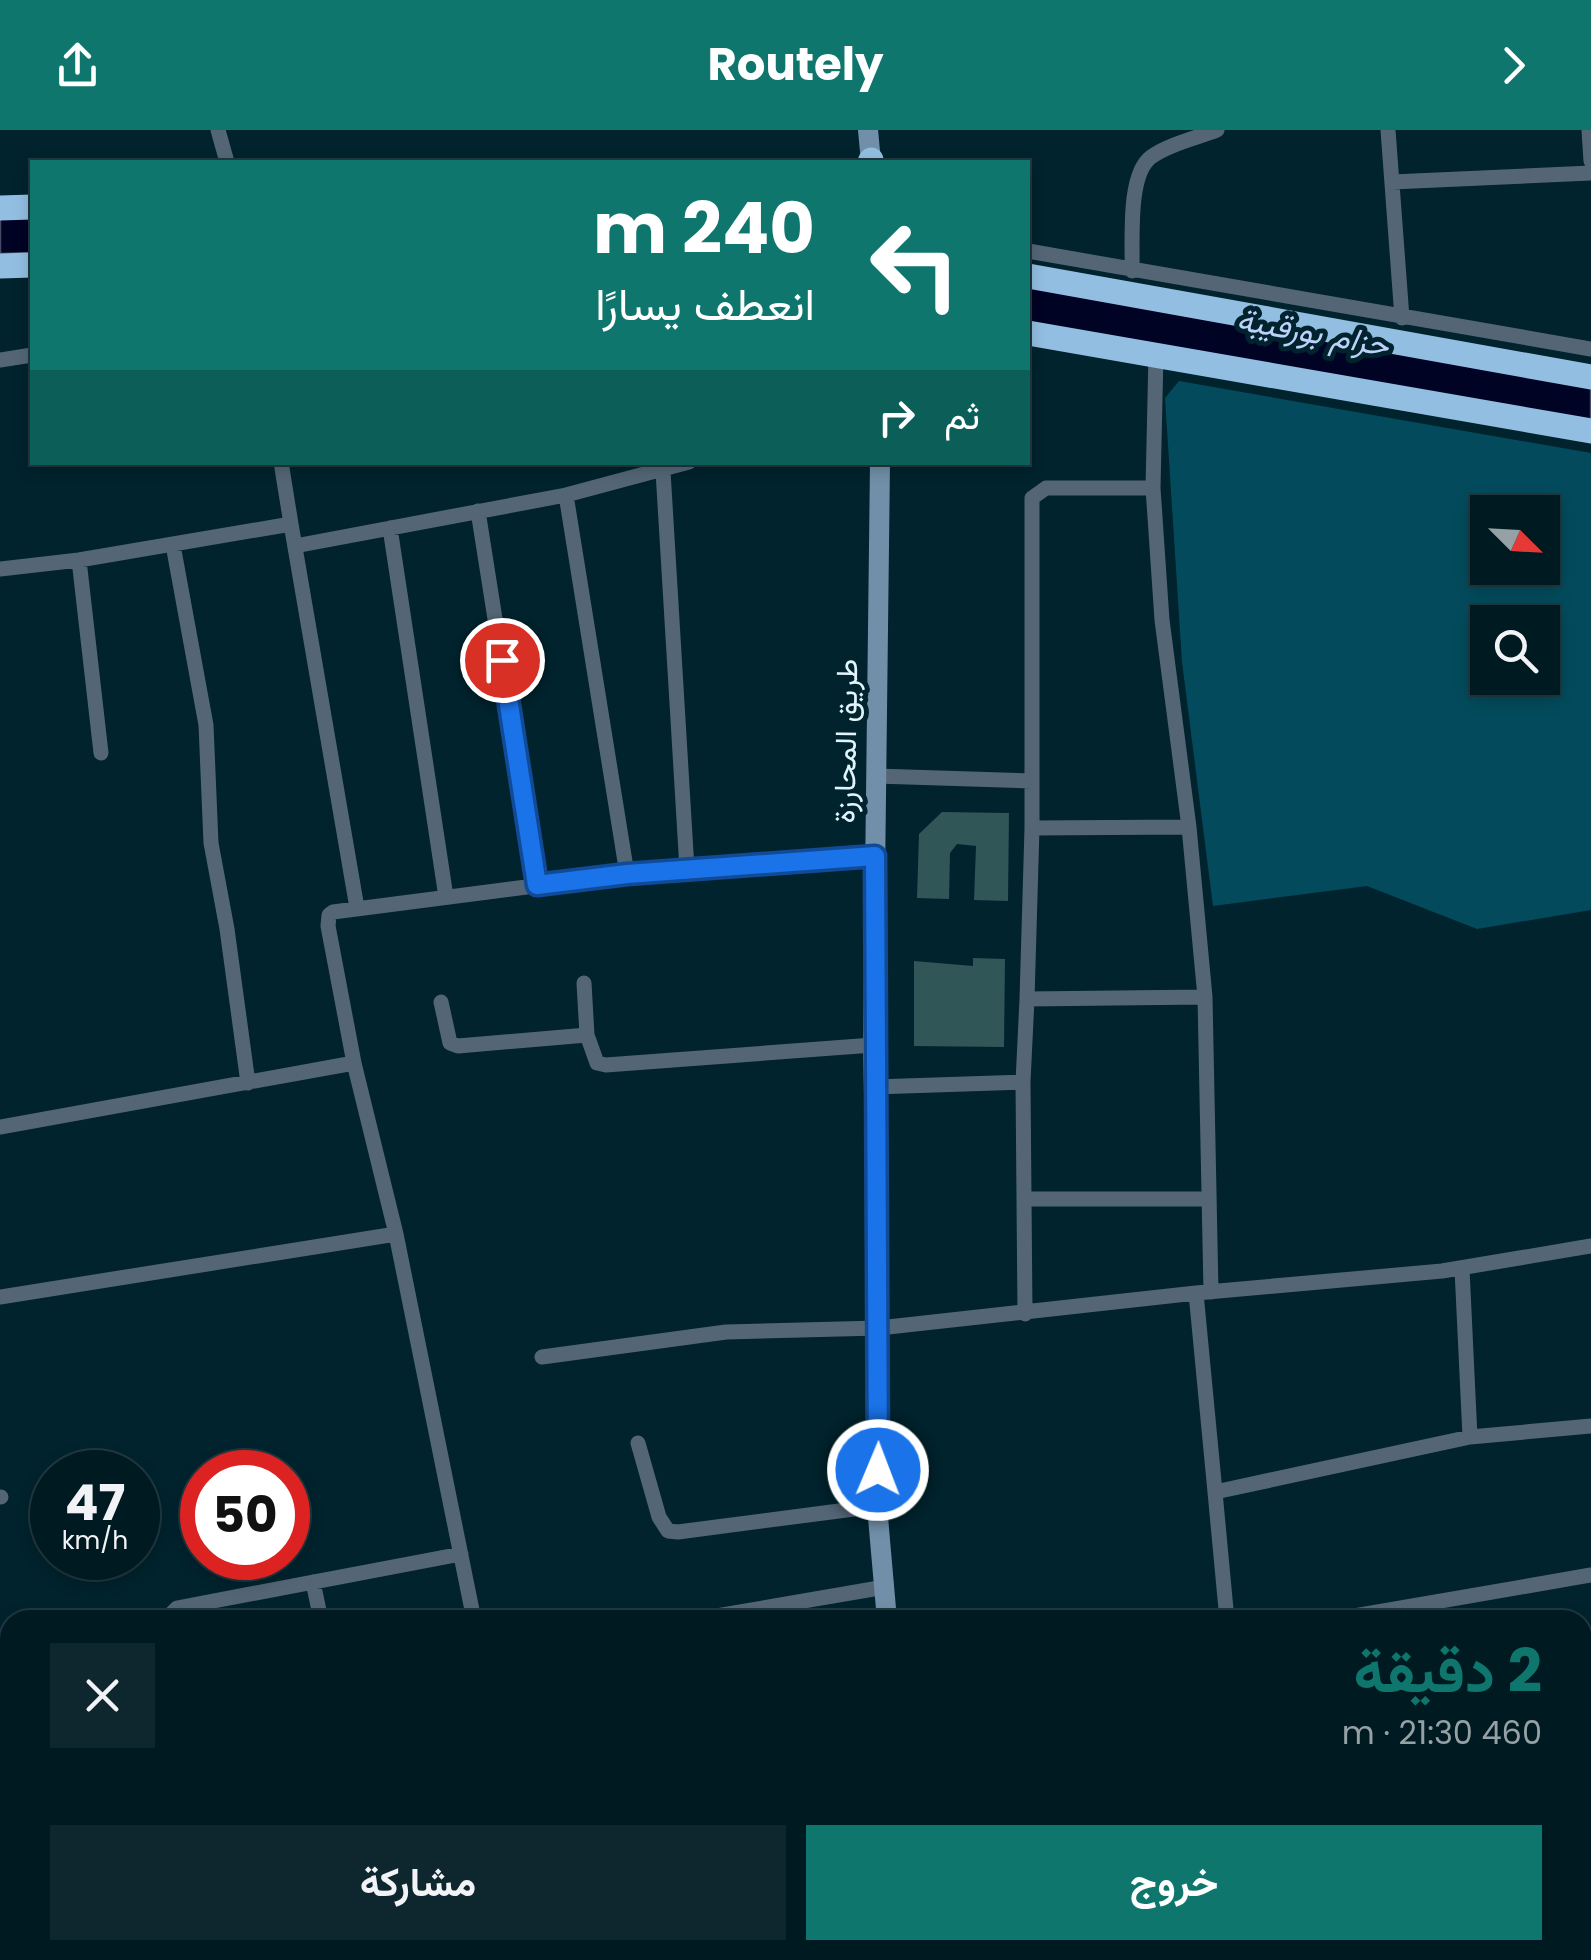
<!DOCTYPE html>
<html lang="ar">
<meta charset="utf-8">
<style>
body{margin:0;font-family:Poppins,Vazirmatn,sans-serif;background:#0e272f;color:#f1f3f6;direction:rtl;height:100vh;display:flex;flex-direction:column;font-size:38px;white-space:nowrap}
*{box-sizing:border-box;margin:0}
p{font-size:32px;color:#95a1a5}
.icon{flex:none;width:55px;height:55px;fill:none;stroke:currentColor;stroke-width:2;stroke-linecap:round;stroke-linejoin:round}
.map{position:relative;flex:1;overflow:hidden;direction:ltr}
.side{position:absolute;left:0px;top:1480px;width:1592px;height:350px;display:flex;flex-direction:column;background:#001a22;border-radius:30px 30px 0 0;box-shadow:0 5px 15px #0003,0 0 0 2px #223840;direction:rtl}
.side>*{flex:none}
.guide{position:absolute;left:30px;top:30px;width:1000px;height:305px;border-radius:0px;box-shadow:0 5px 15px #0003,0 0 0 2px #223840;direction:rtl;background:#0f766e;color:#fff;overflow:hidden}
.needle{width:65px;rotate:114deg}
.controls{position:absolute;left:1470px;top:365px;display:grid;gap:20px}
.controls a{display:grid;place-items:center;width:90px;height:90px;border-radius:0px;background:#001a22;box-shadow:0 5px 15px #0003,0 0 0 2px #223840;font-size:50px}
.speed{position:absolute;left:30px;top:1320px;display:flex;gap:20px;font-size:50px;font-weight:700;text-align:center}
.speed>*{display:grid;place-content:center;width:130px;height:130px;border-radius:50%;background:#001a22;box-shadow:0 5px 15px #0003,0 0 0 2px #223840;line-height:1}
.speed small{font-size:25px;font-weight:400}
.speed .limit{border:15px solid #d22;background:#fff;color:#111}
.pin{position:absolute;display:grid;place-items:center;width:85px;height:85px;color:#fff;margin:-42px;border:5px solid #fff;border-radius:50%;box-shadow:0 2px 10px #0007}
.me{position:absolute;width:110px;margin:-55px;rotate:1deg;stroke-linejoin:round;filter:drop-shadow(0 0 8px #0008)}
.turn{display:flex;align-items:center;gap:35px;height:210px;padding:0 50px;font-size:45px}
.turn .icon{width:130px;height:130px;stroke-width:2.5}
.turn b{display:block;font-size:70px;line-height:85px}
.then{display:flex;align-items:center;height:95px;padding:0 50px;background:#0003;gap:20px;font-size:38px}
.round{display:grid;place-items:center;flex:none;width:105px;height:105px;border-radius:0px;background:#0e272f}
.overview{display:flex;align-items:center;justify-content:space-between;height:170px;padding:0 50px}
h1{font-size:60px;font-weight:700;line-height:75px;color:#0f766e}
.action{display:flex;gap:20px;margin-top:auto;padding:20px 50px}
.action a{flex:1;height:115px;border-radius:0px;background:#0f766e;color:#fff;font-size:40px;font-weight:700;line-height:115px;text-align:center}
.action a+a{background:#0e272f;color:#f1f3f6}
header{display:flex;justify-content:space-between;align-items:center;height:130px;padding:0 50px;background:#0f766e;color:#fff;font-size:45px;font-weight:700}
.map>svg:first-child{display:block}
.green{fill:#034b5c;fill-rule:evenodd}
.water{fill:#010324;stroke:#444b64;stroke-width:2.5}
.building{fill:#305657}
.lines{fill:none;stroke-linecap:round;stroke-linejoin:round}
.minor{stroke:#546676;stroke-width:15}
.secondary{stroke:#718fa8;stroke-width:20}
.trunk{stroke:#92bee1;stroke-width:25}
.route-casing{stroke:#114b97;stroke-width:25}
.route{stroke:#1a73e8;stroke-width:18}
.labels{text-anchor:middle;stroke-width:10;stroke-linejoin:round;paint-order:stroke}
.street-label{font-size:30px;fill:#e1f4fb;stroke:#00232d}
.water-label{font-size:32px;font-style:italic;fill:#bed1fb;stroke:#00232d}
</style>
<header><svg class="icon" aria-label="forward" viewBox="0 0 24 24"><path d="M9 5l7 7-7 7"/></svg>Routely<svg class="icon" aria-label="share" viewBox="0 0 24 24"><path d="M12 15V3M7 8l5-5 5 5M5 13v7h14v-7"/></svg></header>
<div class="map">
<svg width="1591" height="1830" viewBox="0 0 1591 1830">
<rect width="100%" height="100%" fill="#00232d"/>
<!-- green -->
<path class="green" d="M1179,251l412,72v457l-114,19 -110,-43 -154,20 -31,-244 -17,-264zM1488,382h54v56h-54zM1488,492h54v56h-54z"/>
<!-- water -->
<path class="water" d="M32,86v37l-32,1v-37z
M1028,156l563,100v36l-563,-99z"/>
<!-- building -->
<path class="building" d="M942,682l67,1 -1,88 -34,-1 2,-54 -19,-2 -7,9 -1,46 -32,-1 2,-64z
M973,828l32,1 -1,88 -90,-1v-85l59,5z"/>
<g class="lines">
<!-- minor -->
<path class="minor" d="M218,0l9,32
M1388,0l14,188
M1589,0l2,31
M1392,52l199,-9
M1028,121l563,98
M1132,141c1,-29 -5,-96 19,-114 18,-13 46,-19 66,-27
M1156,224l-3,134 9,132 27,207 16,170 6,295
M0,230l32,-5
M281,332l10,62
M663,341l24,398
M1153,358h-107l-14,10v330l157,-1
M566,365l61,379
M478,381l59,374
M390,398l56,369
M173,415l33,180 5,118 16,86 21,154
M295,416l271,-51 123,-33
M79,430l22,193
M0,439l79,-9 212,-36 66,384
M876,646l156,5
M1032,698l-5,171 178,-2
M584,853l3,52
M441,872l9,41 8,3 129,-11 10,28 9,2 267,-20
M874,957l149,-5
M0,997l354,-64 -26,-137 1,-11 4,-3 294,-38 248,-18
M1025,1069h184
M396,1104l78,386
M1462,1139l8,168
M1196,1163l19,199
M0,1167l396,-63 -42,-171
M1025,1184l-2,-232 4,-83
M542,1227l184,-25 153,-4 317,-35 246,-22 149,-25
M638,1313l21,74 9,14 10,1 199,-26
M0,1367h1
M313,1452l8,38
M165,1490l12,-12 284,-54
M693,1490l192,-33
M1227,1490l-12,-128 255,-55 121,-11
M1331,1490l260,-45
M0,1515l10,-3
M1582,1542l9,-1
M1582,1690l9,-1
M0,1774l10,-2
M519,1820l1,10"/>
<!-- secondary -->
<path class="secondary" d="M868,0l3,32
M880,332l-7,583 6,283 -2,178 10,114
M917,1820l2,10"/>
<!-- trunk -->
<path class="trunk" d="M870,32l1,-2
M0,78l32,-1
M0,136l32,-1
M1028,146l563,101
M1028,203l563,98"/>
</g>
<g class="lines">
<!-- route casing -->
<g class="route-casing">
<path id="route" d="M502,530l35,225 90,-11 248,-18 3,614"/>
</g>
<!-- route -->
<use href="#route" class="route"/>
</g>
<g class="labels">
<!-- street labels -->
<g class="street-label">
<text transform="translate(846 611) rotate(-89)" y="10">طريق المحارزة</text>
</g>
<!-- water labels -->
<g class="water-label">
<text transform="translate(1313 202) rotate(10)" y="11">حزام بورقيبة</text>
</g>
</g>
</svg>
<div class="controls">
<a><svg class="needle" viewBox="-14 -14 28 28"><path d="M0-13l5 13h-10z" fill="#e53935"/><path d="M0 13l5-13h-10z" fill="#95a1a5"/></svg></a>
<a><svg class="icon" aria-label="search" viewBox="0 0 24 24"><circle cx="10" cy="10" r="6"/><path d="M15 15l6 6"/></svg></a>
</div>
<div class="speed"><div>47<small>km/h</small></div><div class="limit">50</div></div>
<div class="pin" style="left:502px;top:530px;background:#d93025"><svg class="icon" aria-label="arrive" viewBox="0 0 24 24"><path d="M6 21V4h12l-3 4 3 4H6"/></svg></div>
<svg class="me" style="left:878px;top:1340px" viewBox="-20 -20 40 40"><circle r="17" fill="#1a73e8" stroke="#fff" stroke-width="3"/><path d="M0-11L8 9 0 5-8 9z" fill="#fff"/></svg>
<div class="guide">
<div class="turn"><svg class="icon" aria-label="left" viewBox="0 0 24 24"><path d="M17 20v-9H6M10 6l-5 5 5 5"/></svg><div><b>240 m</b>انعطف يسارًا</div></div>
<div class="then">ثم<svg class="icon" aria-label="right" viewBox="0 0 24 24"><path d="M7 20v-9h11M14 6l5 5-5 5"/></svg></div>
</div>
<section class="side">
<div class="overview"><div><h1>2 دقيقة</h1><p>460 m · 21:30</p></div><a class="round"><svg class="icon" aria-label="close" viewBox="0 0 24 24"><path d="M6 6l12 12M18 6L6 18"/></svg></a></div>
<div class="action"><a>خروج</a><a>مشاركة</a></div>
</section>
</div>
